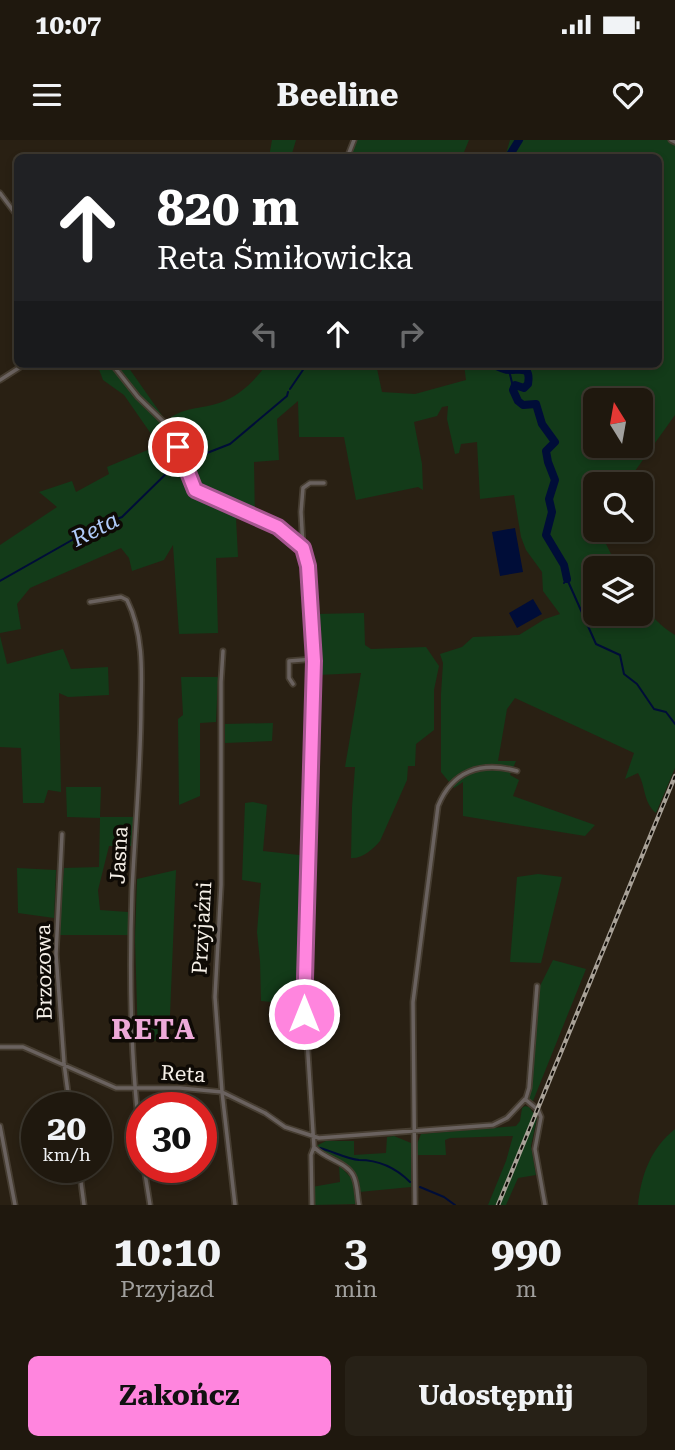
<!DOCTYPE html>
<html lang="pl">
<meta charset="utf-8">
<style>
body{margin:0;font-family:"Roboto Serif",serif;background:#272117;color:#f1f3f6;height:100vh;display:flex;flex-direction:column;font-size:26px;white-space:nowrap}
*{box-sizing:border-box;margin:0}
p{font-size:23px;color:#a1a09e}
.icon{flex:none;width:38px;height:38px;fill:none;stroke:currentColor;stroke-width:2;stroke-linecap:round;stroke-linejoin:round}
.map{position:relative;height:1065px;overflow:hidden}
.panel{display:flex;flex-direction:column;background:#1f180e;flex:1}
.panel>*{flex:none}
.hud{position:absolute;left:14px;top:14px;width:648px;height:214px;border-radius:10px;box-shadow:0 4px 10px #0003,0 0 0 2px #3c372e;background:#202124;color:#fff;overflow:hidden}
.needle{width:46px;rotate:349deg}
.controls{position:absolute;left:583px;top:248px;display:grid;gap:14px}
.controls a{display:grid;place-items:center;width:70px;height:70px;border-radius:10px;background:#1f180e;box-shadow:0 4px 10px #0003,0 0 0 2px #3c372e;font-size:35px}
.speed{position:absolute;left:21px;top:952px;display:flex;gap:14px;font-size:35px;font-weight:700;text-align:center}
.speed>*{display:grid;place-content:center;width:91px;height:91px;border-radius:50%;background:#1f180e;box-shadow:0 4px 10px #0003,0 0 0 2px #3c372e;line-height:1}
.speed small{font-size:18px;font-weight:400}
.speed .limit{border:10px solid #d22;background:#fff;color:#111}
.pin{position:absolute;display:grid;place-items:center;width:60px;height:60px;color:#fff;margin:-30px;border:4px solid #fff;border-radius:50%;box-shadow:0 2px 7px #0007}
.me{position:absolute;width:77px;margin:-38px;rotate:0deg;stroke-linejoin:round;filter:drop-shadow(0 0 5px #0008)}
.turn{display:flex;align-items:center;gap:24px;height:147px;padding:0 28px;font-size:32px}
.turn .icon{width:91px;height:91px;stroke-width:2.5}
.turn b{display:block;font-size:49px;line-height:60px}
.lanes{display:flex;align-items:center;height:66px;padding:0 28px;background:#0003;justify-content:center;gap:35px;direction:ltr}
.lanes .off{opacity:.35}
.eta{display:flex;justify-content:space-evenly;align-items:center;height:119px;text-align:center}
.eta b{font-size:42px;font-weight:700;line-height:49px}
.action{display:flex;gap:14px;margin-top:auto;padding:14px 28px}
.action a{flex:1;height:80px;border-radius:10px;background:#ff85de;color:#111;font-size:28px;font-weight:700;line-height:80px;text-align:center}
.action a+a{background:#272117;color:#f1f3f6}
.status{display:flex;justify-content:space-between;align-items:center;height:49px;padding:0 35px;background:#1f180e;direction:ltr}
.status svg{height:19px;fill:currentColor}
header{display:flex;justify-content:space-between;align-items:center;height:91px;padding:0 28px;background:#1f180e;font-size:32px;font-weight:700}
.map>svg:first-child{display:block}
.green{fill:#133b19;fill-rule:evenodd}
.water{fill:#000d38}
.lines{fill:none;stroke-linecap:round;stroke-linejoin:round}
.stream{stroke:#000d38;stroke-width:2}
.river{stroke:#000d38;stroke-width:8}
.street-casing{stroke:#463d31;stroke-width:7}
.street{stroke:#6a625f;stroke-width:3.5}
.rail-casing{stroke:#a8a197;stroke-width:4.5}
.rail{stroke:#0e0a05;stroke-width:2;stroke-dasharray:5;stroke-linecap:butt}
.route-casing{stroke:#a65690;stroke-width:18}
.route{stroke:#ff85de;stroke-width:12}
.labels{text-anchor:middle;stroke-width:7;stroke-linejoin:round;paint-order:stroke}
.street-label{font-size:21px;fill:#f6f0e8;stroke:#0e0a05}
.water-label{font-size:23px;font-style:italic;fill:#b0cbf9;stroke:#0e0a05}
.district-label{font-size:28px;font-weight:bold;letter-spacing:2px;fill:#eda9d8;stroke:#0e0a05}
</style>
<div class="status"><b>10:07</b><svg viewBox="0 0 49 12"><path d="M0 12V9h3v3zM5 12V6h3v6zM10 12V3h3v9zM15 12V0h3v12zM26 1h20v11H26zM47 4h2v5h-2z"/></svg></div>
<header><svg class="icon" aria-label="menu" viewBox="0 0 24 24"><path d="M4 6h16M4 12h16M4 18h16"/></svg>Beeline<svg class="icon" aria-label="heart" viewBox="0 0 24 24"><path d="M12 20l-8-8c-3-5 5-10 8-4 3-6 11-1 8 4z"/></svg></header>
<div class="map">
<svg width="675" height="1065" viewBox="0 0 675 1065">
<rect width="100%" height="100%" fill="#292013"/>
<!-- green -->
<path class="green" d="M272,0h24l-5,17h-22z
M356,0h113l-7,17h-112z
M510,0h165v275l-45,63 6,7h-41v30l-2,2 2,13h4l12,24 4,15h-20v45h45l1,-8c12,10 20,21 34,29v133l-19,45c-13,-11 -10,-26 -18,-40l-13,6 9,-26 -119,-55 -8,11 -9,52h18l-6,14 9,5 -6,16 82,29 -10,11 -122,-20v-34l-9,6 -13,-16v-78l2,-31 -3,-9 22,-7 11,-10 46,-2 26,-16 15,-5 -17,-23 -1,-19 -16,-22 -5,-13 -7,-42 -34,4 -3,-57 -16,2 -2,9 -4,1 -8,-35 1,-13 -6,1 -5,9 -23,6 8,42 1,26 -5,-3 -62,13 -12,-63h-45l-1,-36 -21,18 2,41 -25,2 1,60 -19,-4 2,39 -22,1 2,75 -39,1 -6,-89 -9,15 -32,11 -3,-13 -8,-10 -91,40 -13,16 4,25 -21,4v-88l57,-38 -18,-15 33,-11 4,11 33,-18 -2,-7 43,-18 6,-8 -32,-46 -21,-15 -6,-16h29l40,57c16,-14 35,-12 53,-18 21,-7 36,-23 48,-39h109l6,28 33,2 51,-14 -2,-16h194v-206l-153,-1zM595,261h45v45h-45zM167,282l5,5 26,59 32,15c-32,13 -38,-16 -48,-38 -5,-12 -10,-24 -15,-36z
M364,473l1,32 6,4 55,-2 13,19 -5,24v40l-18,14 -1,22h-7l-1,14 -27,61c-7,8 -18,18 -29,17l1,-51 3,-40h-10l16,-94 -43,2 -3,-61z
M0,496l7,28 56,-15 8,20 37,-2 1,28 -41,2 -9,-4 2,99 -13,-2 -4,13h-21l-2,-55 -21,-1z
M181,537h37l-2,45 -16,1v73l-21,9 -1,-86 5,-4z
M273,583l-1,18 -47,2v-19z
M66,647h35l-1,30h34l-2,29h-23l-11,44 2,20 28,2 1,23h-71l6,-67 35,-1 1,-49 -33,-1z
M253,662l14,3 -4,46 45,5 -7,130 -17,1 -1,16 -22,-2 -1,-40 -3,-29 4,-49 -19,-3 3,-77z
M17,728l39,2 -2,48 -36,-5z
M176,730l-7,170 -31,1 -3,-102 2,-60z
M538,734l24,3 -21,86 -31,-1 7,-85z
M553,820l33,9 -53,132 -4,-2 11,-113z
M525,966l4,1 8,11 -6,28 5,29 -18,3 -12,27h-18l18,-44 7,-25 -63,2 -5,2 1,15h-29v-11l4,-10 95,-8 4,-5 2,-13z
M675,989v76h-37c3,-30 13,-57 37,-76z
M394,996l17,7v44l-52,5c-1,-6 -2,-13 -4,-18 -8,-14 -31,-14 -39,-28l10,-5h28v14l32,-2 1,-16z
M339,1025l13,14 4,25 -43,1 -1,-18 28,-5z"/>
<!-- water -->
<path class="water" d="M515,388l8,44 -23,4 -8,-44z
M533,459l9,15 -25,14 -8,-15z"/>
<g class="lines">
<!-- stream -->
<path class="stream" d="M509,230l4,17
M527,232l5,-4
M290,249l17,-25
M189,320l41,-16 57,-48 1,-4
M0,441l88,-50 34,-14 54,-53 4,-1
M564,443l3,-4 29,65 24,11 4,19 13,10 17,25 12,3 9,12
M303,771l1,-15
M320,1008c12,3 27,11 39,12 20,0 36,7 51,22
M420,1047l24,10 11,8"/>
<!-- river -->
<path class="river" d="M508,18l11,-18
M493,224c5,3 11,6 17,6 12,0 21,-4 18,14l-4,4 -9,-3 -2,5 5,11 5,4 13,-1 6,20 13,18 -9,9 2,11 7,18 -6,19 3,13 -6,23 18,30 3,14"/>
<!-- street casing -->
<g class="street-casing">
<path id="street" d="M671,0l4,2
M347,18l7,-18
M0,53l18,24
M112,224l26,33 31,30 26,63 83,37 25,21 5,18 6,95 -10,332 9,139 1,15 -3,8 1,50
M0,240l25,-16
M303,407l-2,-35 2,-24 7,-5h14
M90,462l31,-5 6,3c16,32 15,69 14,104 0,63 -6,124 -9,187 -3,86 -2,174 10,260
M223,511l-2,31v203l-6,112 7,95 13,113
M293,544l-4,-6v-17l25,-2
M62,694l-6,120 8,109 6,45
M0,907h23l93,41h64l42,4 43,21 20,14 34,11 174,-13 14,-7 18,-19 13,11 3,7 -6,32 10,56
M526,958l3,-10 8,-102
M0,986l15,79
M315,1008c10,11 31,14 38,27 5,9 4,21 6,30
M79,1027l5,38
M144,1027l6,38
M415,1065l-2,-203 25,-196c14,-35 43,-45 79,-35"/>
</g>
<!-- street -->
<use href="#street" class="street"/>
<!-- rail casing -->
<g class="rail-casing">
<path id="rail" d="M498,1065l177,-429"/>
</g>
<!-- rail -->
<use href="#rail" class="rail"/>
</g>
<g class="lines">
<!-- route casing -->
<g class="route-casing">
<path id="route" d="M178,307l17,43 83,37 25,21 5,18 6,95 -10,353"/>
</g>
<!-- route -->
<use href="#route" class="route"/>
</g>
<g class="labels">
<!-- street labels -->
<g class="street-label">
<text transform="translate(119 715) rotate(-87)" y="7">Jasna</text>
<text transform="translate(202 788) rotate(-87)" y="7">Przyjaźni</text>
<text transform="translate(44 832) rotate(-91)" y="7">Brzozowa</text>
<text transform="translate(183 934) rotate(3)" y="7">Reta</text>
</g>
<!-- water labels -->
<g class="water-label">
<text transform="translate(95 389) rotate(-27)" y="8">Reta</text>
</g>
<!-- district labels -->
<g class="district-label">
<text x="154" y="899">RETA</text>
</g>
</g>
</svg>
<div class="controls">
<a><svg class="needle" viewBox="-14 -14 28 28"><path d="M0-13l5 13h-10z" fill="#e53935"/><path d="M0 13l5-13h-10z" fill="#a1a09e"/></svg></a>
<a><svg class="icon" aria-label="search" viewBox="0 0 24 24"><circle cx="10" cy="10" r="6"/><path d="M15 15l6 6"/></svg></a>
<a><svg class="icon" aria-label="layers" viewBox="0 0 24 24"><path d="M12 4l9 5-9 5-9-5zM3 14l9 5 9-5"/></svg></a>
</div>
<div class="speed"><div>20<small>km/h</small></div><div class="limit">30</div></div>
<div class="pin" style="left:178px;top:307px;background:#d93025"><svg class="icon" aria-label="arrive" viewBox="0 0 24 24"><path d="M6 21V4h12l-3 4 3 4H6"/></svg></div>
<svg class="me" style="left:304px;top:874px" viewBox="-20 -20 40 40"><circle r="17" fill="#ff85de" stroke="#fff" stroke-width="3"/><path d="M0-11L8 9 0 5-8 9z" fill="#fff"/></svg>
<div class="hud">
<div class="turn"><svg class="icon" aria-label="ahead" viewBox="0 0 24 24"><path d="M12 20V5M6 11l6-6 6 6"/></svg><div><b>820 m</b>Reta Śmiłowicka</div></div>
<div class="lanes"><svg class="icon off" aria-label="left" viewBox="0 0 24 24"><path d="M17 20v-9H6M10 6l-5 5 5 5"/></svg><svg class="icon" aria-label="ahead" viewBox="0 0 24 24"><path d="M12 20V5M6 11l6-6 6 6"/></svg><svg class="icon off" aria-label="right" viewBox="0 0 24 24"><path d="M7 20v-9h11M14 6l5 5-5 5"/></svg></div>
</div>
</div>
<section class="panel">
<div class="eta">
<div><b>10:10</b><p>Przyjazd</p></div>
<div><b>3</b><p>min</p></div>
<div><b>990</b><p>m</p></div>
</div>
<div class="action"><a>Zakończ</a><a>Udostępnij</a></div>
</section>
